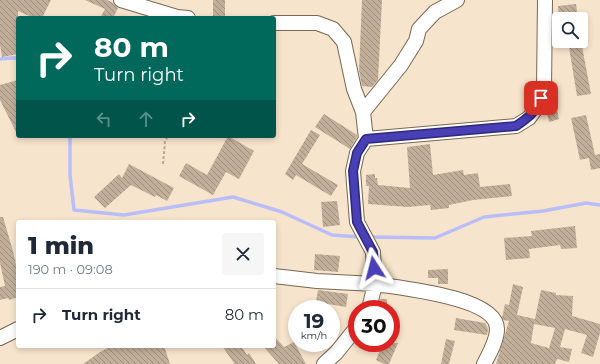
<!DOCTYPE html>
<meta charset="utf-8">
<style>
body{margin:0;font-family:Montserrat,sans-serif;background:#f6f6f7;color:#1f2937;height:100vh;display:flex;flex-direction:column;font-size:15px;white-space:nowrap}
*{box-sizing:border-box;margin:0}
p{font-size:13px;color:#747a83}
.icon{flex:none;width:22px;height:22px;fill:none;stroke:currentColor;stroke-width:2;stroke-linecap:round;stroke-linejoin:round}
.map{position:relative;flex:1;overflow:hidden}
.drawer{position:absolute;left:16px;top:220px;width:260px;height:128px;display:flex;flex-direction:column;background:#fff;border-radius:4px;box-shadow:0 2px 6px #0003}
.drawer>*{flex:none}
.guide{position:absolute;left:16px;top:16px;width:260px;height:122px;border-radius:4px;box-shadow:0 2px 6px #0003;background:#00695c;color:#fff;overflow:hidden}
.controls{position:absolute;left:552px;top:12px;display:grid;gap:8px}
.controls a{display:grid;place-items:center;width:36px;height:36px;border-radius:4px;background:#fff;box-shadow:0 2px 6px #0003;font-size:20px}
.speed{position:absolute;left:288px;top:300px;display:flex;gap:8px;font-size:20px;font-weight:700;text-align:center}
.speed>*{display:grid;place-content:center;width:52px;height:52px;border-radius:50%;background:#fff;box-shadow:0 2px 6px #0003;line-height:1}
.speed small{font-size:10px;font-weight:400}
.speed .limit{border:6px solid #d22;background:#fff;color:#111}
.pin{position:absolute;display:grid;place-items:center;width:34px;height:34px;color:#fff;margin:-17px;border-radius:8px;box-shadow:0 2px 6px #0006}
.me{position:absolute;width:44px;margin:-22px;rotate:351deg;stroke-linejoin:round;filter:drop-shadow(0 0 3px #0008)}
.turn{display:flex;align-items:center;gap:14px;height:84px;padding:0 12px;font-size:18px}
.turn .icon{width:52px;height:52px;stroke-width:2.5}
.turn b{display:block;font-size:28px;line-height:34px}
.lanes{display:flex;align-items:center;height:38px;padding:0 12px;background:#0003;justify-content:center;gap:20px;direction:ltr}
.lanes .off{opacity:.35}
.round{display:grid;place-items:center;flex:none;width:42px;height:42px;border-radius:4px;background:#f6f6f7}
.head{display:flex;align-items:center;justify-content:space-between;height:68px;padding:0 12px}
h1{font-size:24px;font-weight:800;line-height:30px}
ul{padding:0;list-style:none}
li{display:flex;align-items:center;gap:12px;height:52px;padding:0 12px;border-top:1px solid #e0e1e3}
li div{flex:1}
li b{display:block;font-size:15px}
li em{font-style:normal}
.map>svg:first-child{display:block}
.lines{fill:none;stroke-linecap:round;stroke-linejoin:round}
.stream{stroke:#b9befb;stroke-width:3.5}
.building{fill:url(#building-back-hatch);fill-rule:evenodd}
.minor-casing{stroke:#786752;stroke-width:16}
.path{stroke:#b7a895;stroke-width:2;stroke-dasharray:3 2;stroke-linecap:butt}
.minor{stroke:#fff;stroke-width:14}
.route-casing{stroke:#2f2976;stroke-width:10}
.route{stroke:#493fb6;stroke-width:7}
</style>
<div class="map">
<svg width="600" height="364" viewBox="0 0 600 364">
<defs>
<pattern id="building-back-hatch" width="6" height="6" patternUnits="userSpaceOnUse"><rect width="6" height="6" fill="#c2af99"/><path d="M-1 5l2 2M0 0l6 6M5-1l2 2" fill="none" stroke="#9e8f7d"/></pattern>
</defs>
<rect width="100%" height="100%" fill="#f7e4cc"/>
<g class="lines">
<!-- stream -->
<path class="stream" d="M0,59l11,-1h7
M70,136v39l4,35 50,5 109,-18 49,15 50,23 28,2
M370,237l65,1 49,-21 59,-6 43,-8 14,2"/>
</g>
<!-- building -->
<path class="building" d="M0,0h51l-9,18h-8l-16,-7v43l-16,3 -2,-12z
M85,0h22l6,3 5,5 -5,10h-13l5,-9z
M213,0h12v16h-12z
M362,0h20l-4,80 -6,7 -10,-1 -3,-16z
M576,4l2,15h-19l-1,-13z
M568,41h13l10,53 -14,2z
M18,80v56l-18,-36v-15z
M557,110l2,9 -10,3 -2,-10z
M324,114l33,21v2l-7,12 -35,-22z
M586,115l9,40 5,-1v14l-9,2 -2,-12 -9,2 -9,-42z
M311,130l9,5 -18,29 36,21 -7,11 -35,-21 -3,5 -8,-6z
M228,136l26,15 -15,28 -13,-7 -13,23 -34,-19 7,-13 21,12z
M430,144l3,31 30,-5 1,5 14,-2 2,14 30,-3 2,12 -39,4 -24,5v3l-18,2 -1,-5 -22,2 -40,-3 1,-18h-3v-11l9,-1v4h2l1,7 32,3 -3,-41z
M129,164l45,24 -7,13 -11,-6 -1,2 -24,-12 -26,23 -11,-11 25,-23 3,4z
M337,201l3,24 -17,2 -2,-25z
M0,217h3l10,34 5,23v23l-9,3 -1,-2 -8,2v-13l5,-1 -5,-23z
M575,226l2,22 -16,1 -1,-4 -31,4 1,9 -24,2 -2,-22 28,-2 -1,-5z
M315,254l25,2 -2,16 -24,-2z
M448,269v15h-10v-6h-10v-8z
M513,284l10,3 -6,28 18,4 6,-29 15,3v2l17,1 -1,20 28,8v9l-7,24 -12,-4 6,-18 -22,-6 -5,18 12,2 -3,13 -12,-3 -2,5h-59l13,-43 -6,-1 -1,-2 3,-14 4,1zM534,324l21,4 -6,20 -18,-5z
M318,290l30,4 -2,13 -30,-5z
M380,299h7v10h-9z
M456,318l29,5 3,6 -1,6 -33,-5z
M274,336l10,11 10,-5 12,22h-27l-16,-18h11z
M446,339l9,2 -6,23h-8z
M383,343h15l-9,21h-5l-8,-4z
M111,346h53l6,18h-87l17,-12z
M222,346h19l6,9 2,-2 7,11h-23l1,-1z"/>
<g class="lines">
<!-- minor casing -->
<g class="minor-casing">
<path id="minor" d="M121,0l56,17 11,1
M274,23h43l16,6 11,13 10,47 9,23 3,27
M363,112l38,-47 15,-24 3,-12 16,-17 22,-12
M274,276l43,5 58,3 -2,-32 -16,-30 -4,-51 4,-18 9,-14 150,-13 13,-8 8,-11 7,-18 1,-89
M369,309l6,-25c25,4 122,13 122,45 0,12 -8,25 -13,35
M0,338l18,-9
M324,364l12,-11 21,-26"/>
</g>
<!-- path -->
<path class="path" d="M163,164l2,-23 3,-5"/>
<!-- minor -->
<use href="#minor" class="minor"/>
</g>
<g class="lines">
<!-- route casing -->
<g class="route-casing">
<path id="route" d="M374,268l-1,-16 -16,-30 -4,-51 4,-18 9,-14 150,-13c12,-8 20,-14 25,-28"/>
</g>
<!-- route -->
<use href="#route" class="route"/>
</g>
</svg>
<div class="controls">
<a><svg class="icon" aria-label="search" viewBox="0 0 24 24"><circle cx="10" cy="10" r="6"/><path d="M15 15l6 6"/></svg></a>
</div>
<div class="speed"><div>19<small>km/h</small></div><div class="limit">30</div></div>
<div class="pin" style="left:541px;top:98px;background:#d93025"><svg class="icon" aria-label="arrive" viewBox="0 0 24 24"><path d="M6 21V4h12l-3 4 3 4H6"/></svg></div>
<svg class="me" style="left:374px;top:268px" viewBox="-20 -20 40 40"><path d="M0-17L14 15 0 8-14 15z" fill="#493fb6" stroke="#fff" stroke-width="4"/></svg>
<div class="guide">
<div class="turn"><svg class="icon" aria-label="right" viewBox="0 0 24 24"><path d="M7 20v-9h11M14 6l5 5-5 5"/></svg><div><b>80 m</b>Turn right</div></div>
<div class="lanes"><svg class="icon off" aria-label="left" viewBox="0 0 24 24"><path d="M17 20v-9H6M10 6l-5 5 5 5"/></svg><svg class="icon off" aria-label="ahead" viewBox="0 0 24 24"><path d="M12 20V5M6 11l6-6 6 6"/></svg><svg class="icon" aria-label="right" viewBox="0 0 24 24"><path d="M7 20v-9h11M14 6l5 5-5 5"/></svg></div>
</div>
<section class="drawer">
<div class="head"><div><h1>1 min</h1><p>190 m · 09:08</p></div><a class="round"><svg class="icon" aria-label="close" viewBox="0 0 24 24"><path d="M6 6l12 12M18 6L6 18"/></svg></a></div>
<ul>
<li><svg class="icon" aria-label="right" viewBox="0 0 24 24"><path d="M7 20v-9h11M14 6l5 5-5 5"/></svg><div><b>Turn right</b></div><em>80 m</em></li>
</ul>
</section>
</div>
